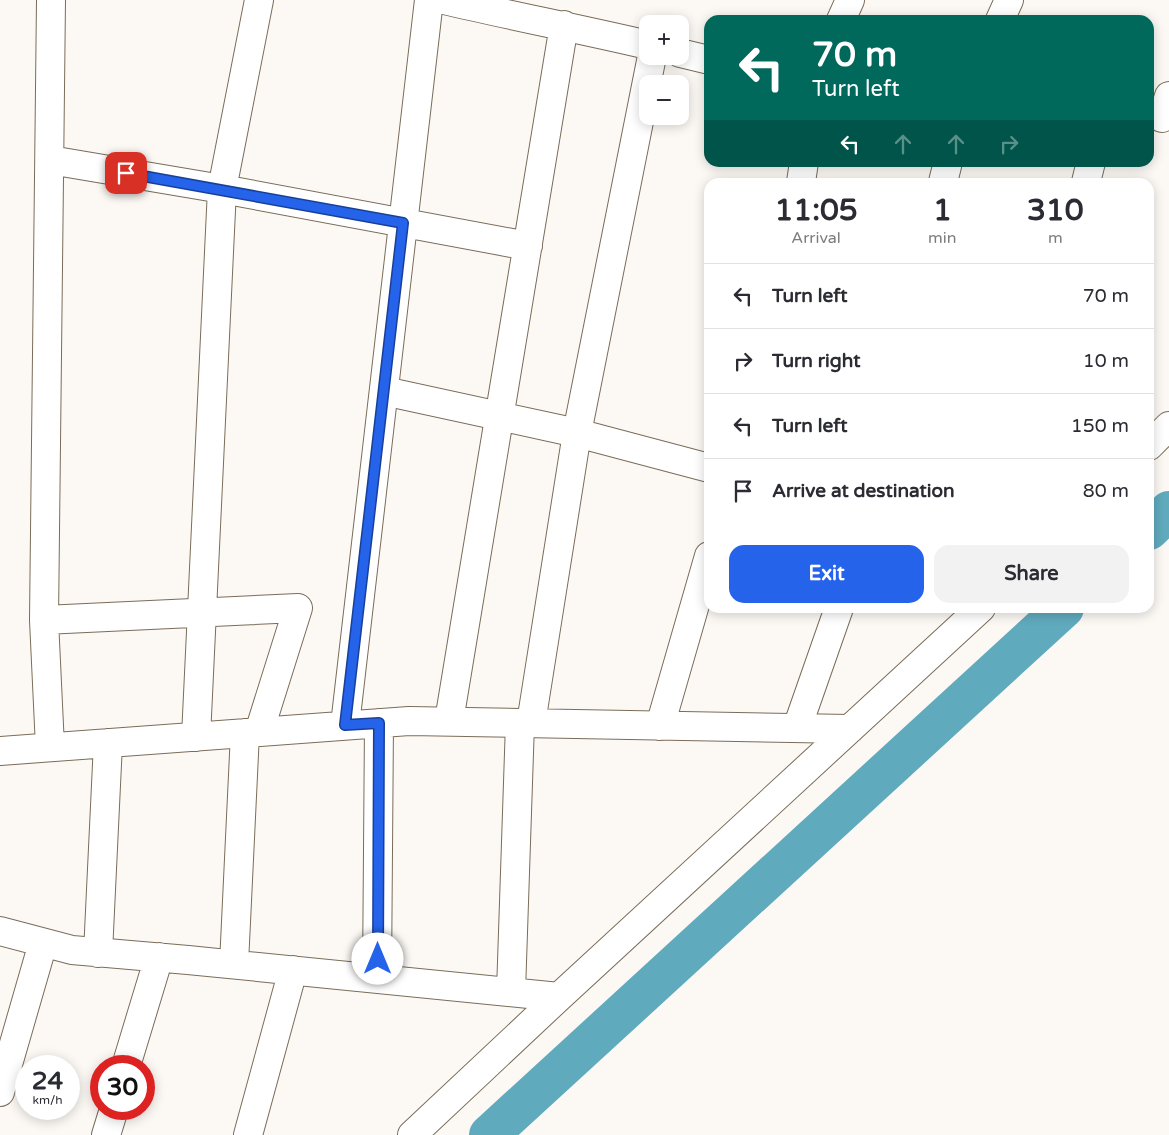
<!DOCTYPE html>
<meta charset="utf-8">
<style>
body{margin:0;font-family:"Varela Round",sans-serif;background:#f2f2f3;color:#2b2b33;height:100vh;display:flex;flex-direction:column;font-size:19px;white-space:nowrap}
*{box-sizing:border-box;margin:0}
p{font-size:16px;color:#7c7c81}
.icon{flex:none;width:28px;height:28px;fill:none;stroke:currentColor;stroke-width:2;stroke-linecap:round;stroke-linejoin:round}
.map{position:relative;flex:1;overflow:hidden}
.drawer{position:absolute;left:704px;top:178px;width:450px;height:435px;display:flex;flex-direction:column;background:#fff;border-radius:15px;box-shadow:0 2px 12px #0003}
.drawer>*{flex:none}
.top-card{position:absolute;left:704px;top:15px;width:450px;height:152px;border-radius:15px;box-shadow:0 2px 12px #0003;background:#00695c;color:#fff;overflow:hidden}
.tools{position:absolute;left:639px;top:15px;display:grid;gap:10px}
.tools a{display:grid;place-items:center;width:50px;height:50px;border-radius:10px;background:#fff;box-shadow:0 2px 12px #0003;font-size:25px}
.speed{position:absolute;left:15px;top:1055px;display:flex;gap:10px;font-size:25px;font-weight:700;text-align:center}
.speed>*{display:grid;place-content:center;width:65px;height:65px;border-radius:50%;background:#fff;box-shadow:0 2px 12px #0003;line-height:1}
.speed small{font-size:12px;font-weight:400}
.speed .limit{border:8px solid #d22;background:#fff;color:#111}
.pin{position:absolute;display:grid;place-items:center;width:42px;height:42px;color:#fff;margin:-21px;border-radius:10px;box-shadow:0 2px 8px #0006}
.me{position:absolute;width:55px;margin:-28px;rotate:0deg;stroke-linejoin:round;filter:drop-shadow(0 0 4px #0008)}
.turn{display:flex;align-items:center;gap:18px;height:105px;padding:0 25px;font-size:22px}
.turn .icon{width:65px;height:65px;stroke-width:2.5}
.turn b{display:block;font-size:35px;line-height:42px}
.lanes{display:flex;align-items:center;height:48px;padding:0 25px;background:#0003;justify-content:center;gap:25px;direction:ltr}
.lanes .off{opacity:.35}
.eta{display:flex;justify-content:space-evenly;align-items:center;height:85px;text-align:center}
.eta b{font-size:30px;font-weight:800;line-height:35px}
.button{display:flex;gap:10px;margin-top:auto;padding:10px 25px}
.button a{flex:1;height:58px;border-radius:15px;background:#2563eb;color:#fff;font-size:20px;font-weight:800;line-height:58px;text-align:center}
.button a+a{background:#f2f2f3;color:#2b2b33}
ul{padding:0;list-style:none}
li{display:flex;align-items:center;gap:15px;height:65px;padding:0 25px;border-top:1px solid #e1e1e2}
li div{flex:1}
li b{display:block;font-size:19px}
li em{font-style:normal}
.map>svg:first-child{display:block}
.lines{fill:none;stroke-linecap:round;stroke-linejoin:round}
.river{stroke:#60aabd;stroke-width:40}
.minor-casing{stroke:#7a6c59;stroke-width:30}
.minor{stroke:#fff;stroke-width:28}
.route-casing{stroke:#184099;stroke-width:12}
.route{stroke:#2563eb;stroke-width:9}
</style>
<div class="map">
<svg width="1169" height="1135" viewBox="0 0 1169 1135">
<rect width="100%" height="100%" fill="#fcf9f5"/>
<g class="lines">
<!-- river -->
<path class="river" d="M1149,530l20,-19
M489,1135l575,-527"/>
<!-- minor casing -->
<g class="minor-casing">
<path id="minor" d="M444,0c68,16 136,29 204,45
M841,20l9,-20
M1000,20l9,-20
M680,53l29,7
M1162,118l7,-22
M50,160l172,29 37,-189
M801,182l3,-20
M943,182l5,-20
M1086,182l5,-20
M384,391l193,42 75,-377
M1149,446l20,-20
M44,620l7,-620
M449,721l115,-696
M531,723l46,-290 132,35
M345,725l84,-725
M660,726l49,-170
M797,728l42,-120
M196,737l26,-548 306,57
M50,747l-6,-127 254,-12 -39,124
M0,751l409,-30 441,8
M0,931l72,19 116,10 371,37
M98,953l10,-210
M234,964l11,-231
M377,978l2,-255
M511,992l9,-269
M126,1066l33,-109
M0,1092l43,-149
M106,1135l8,-26
M248,1135l45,-165
M412,1135l147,-138 422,-389"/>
</g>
<!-- minor -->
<use href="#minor" class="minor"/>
</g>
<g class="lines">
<!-- route casing -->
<g class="route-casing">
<path id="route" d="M126,173l277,50 -58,502 34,-2 -1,236"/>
</g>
<!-- route -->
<use href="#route" class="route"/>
</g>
</svg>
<div class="tools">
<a>+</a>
<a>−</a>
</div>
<div class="speed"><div>24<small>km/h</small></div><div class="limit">30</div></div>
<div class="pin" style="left:126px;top:173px;background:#d93025"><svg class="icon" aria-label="arrive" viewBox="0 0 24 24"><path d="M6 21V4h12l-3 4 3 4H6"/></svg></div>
<svg class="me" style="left:378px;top:959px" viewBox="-20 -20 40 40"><circle r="19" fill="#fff"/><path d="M0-13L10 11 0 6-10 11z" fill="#2563eb"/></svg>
<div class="top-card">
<div class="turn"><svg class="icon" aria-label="left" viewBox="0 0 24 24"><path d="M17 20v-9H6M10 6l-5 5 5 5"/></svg><div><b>70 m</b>Turn left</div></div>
<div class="lanes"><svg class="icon" aria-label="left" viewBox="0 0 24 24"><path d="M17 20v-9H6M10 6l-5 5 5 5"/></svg><svg class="icon off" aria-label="ahead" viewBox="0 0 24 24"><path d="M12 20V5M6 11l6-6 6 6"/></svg><svg class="icon off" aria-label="ahead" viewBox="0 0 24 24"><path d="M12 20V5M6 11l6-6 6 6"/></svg><svg class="icon off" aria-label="right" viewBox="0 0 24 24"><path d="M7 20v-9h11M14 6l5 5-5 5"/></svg></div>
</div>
<section class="drawer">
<div class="eta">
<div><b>11:05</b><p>Arrival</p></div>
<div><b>1</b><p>min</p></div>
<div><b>310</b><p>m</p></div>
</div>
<ul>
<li><svg class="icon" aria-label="left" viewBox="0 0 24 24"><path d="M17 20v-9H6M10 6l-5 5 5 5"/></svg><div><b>Turn left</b></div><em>70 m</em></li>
<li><svg class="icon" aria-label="right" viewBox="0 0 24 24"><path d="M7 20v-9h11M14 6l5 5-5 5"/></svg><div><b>Turn right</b></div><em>10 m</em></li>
<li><svg class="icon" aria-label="left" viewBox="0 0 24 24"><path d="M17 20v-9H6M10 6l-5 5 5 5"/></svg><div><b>Turn left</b></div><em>150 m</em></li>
<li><svg class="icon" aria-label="arrive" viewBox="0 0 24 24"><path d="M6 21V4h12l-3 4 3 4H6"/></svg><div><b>Arrive at destination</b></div><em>80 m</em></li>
</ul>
<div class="button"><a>Exit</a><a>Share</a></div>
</section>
</div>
